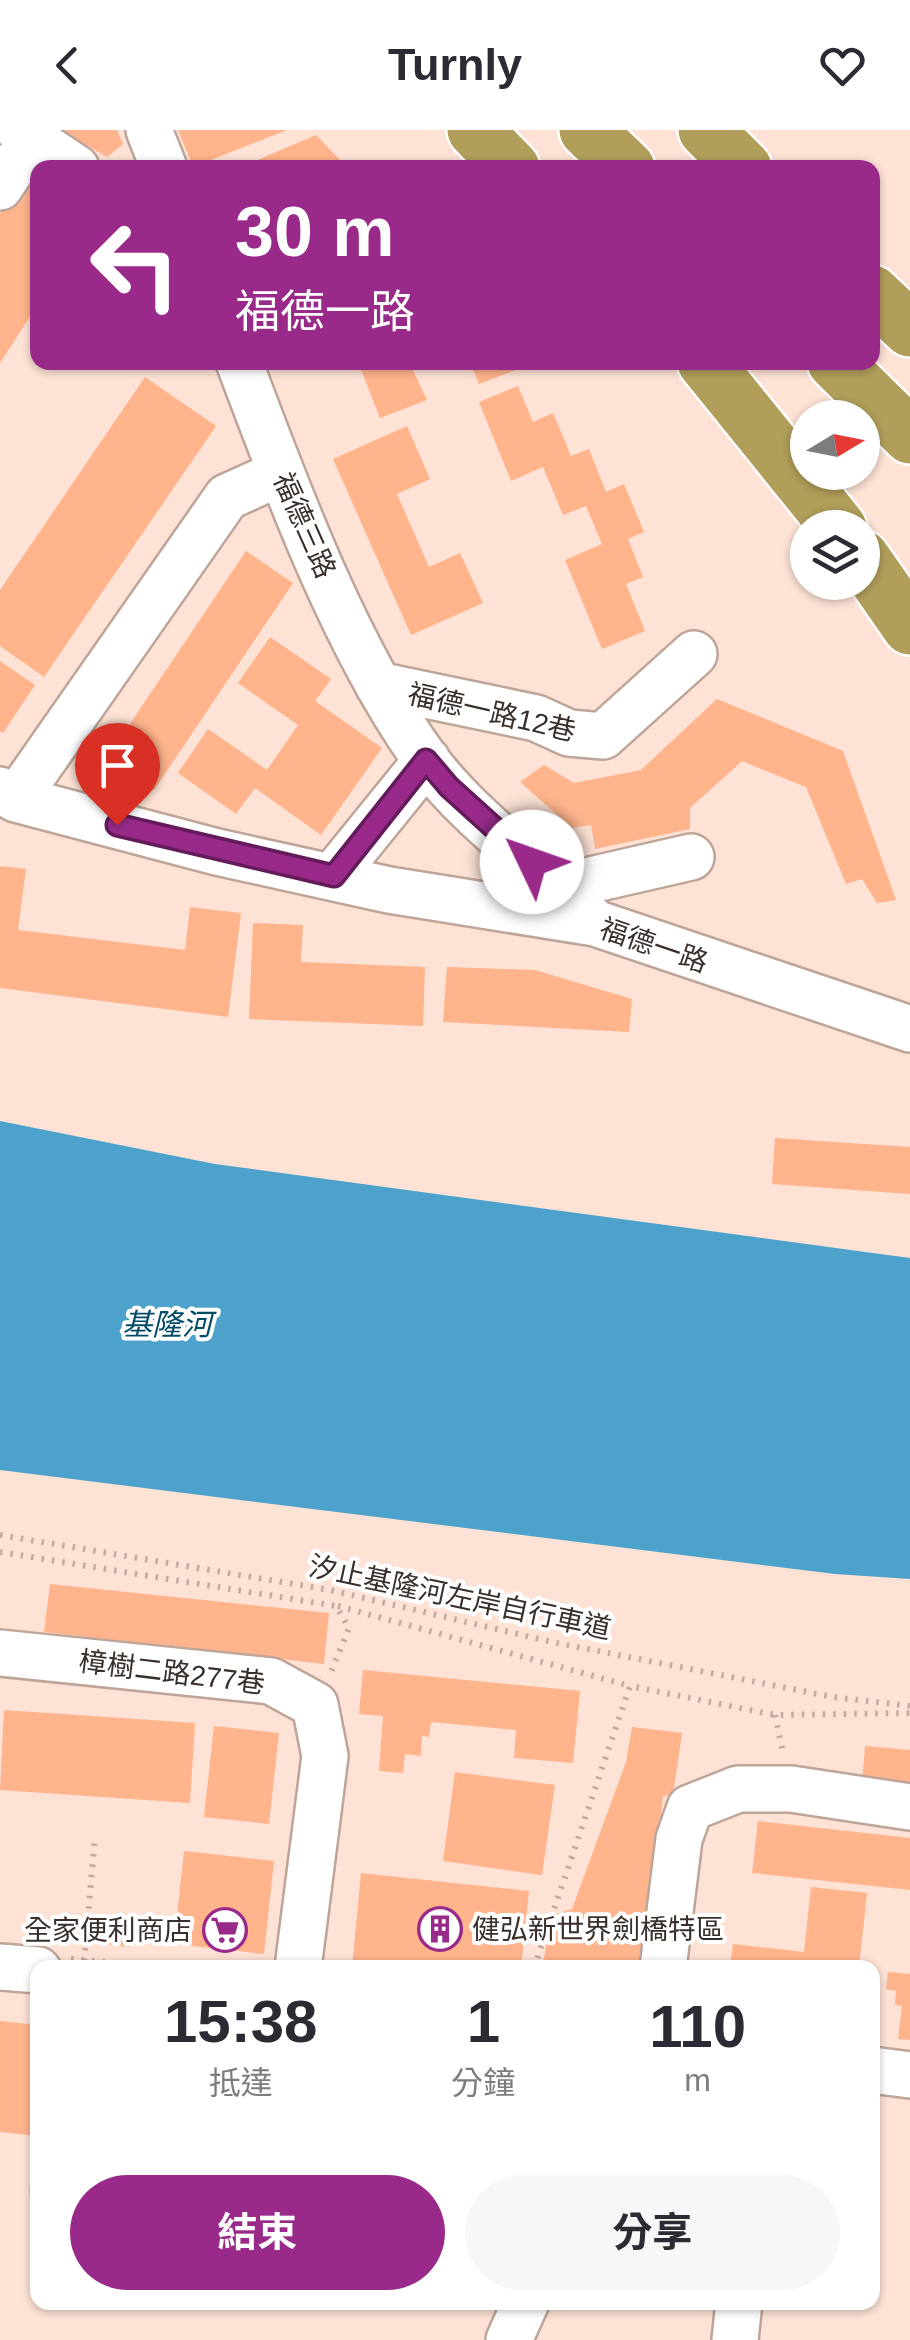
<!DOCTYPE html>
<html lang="zh-TW">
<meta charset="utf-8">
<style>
body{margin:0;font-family:Arial,"Noto Sans TC",sans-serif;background:#f7f7f7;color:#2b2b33;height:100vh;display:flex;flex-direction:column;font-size:38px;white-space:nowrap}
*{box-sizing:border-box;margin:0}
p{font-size:32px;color:#7c7c81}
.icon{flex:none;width:55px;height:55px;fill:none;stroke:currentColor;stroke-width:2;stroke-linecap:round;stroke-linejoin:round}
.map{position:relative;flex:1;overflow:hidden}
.sheet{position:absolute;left:30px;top:1830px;width:850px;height:350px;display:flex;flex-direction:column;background:#fff;border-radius:20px;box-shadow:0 2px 8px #0004}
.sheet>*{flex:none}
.top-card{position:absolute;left:30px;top:30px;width:850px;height:210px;border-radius:20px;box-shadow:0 2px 8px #0004;background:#992a8a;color:#fff;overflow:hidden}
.needle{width:65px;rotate:80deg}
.controls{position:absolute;left:790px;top:270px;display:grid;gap:20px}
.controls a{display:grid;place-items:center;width:90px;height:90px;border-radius:50%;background:#fff;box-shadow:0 2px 8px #0004;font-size:50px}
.pin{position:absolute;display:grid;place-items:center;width:85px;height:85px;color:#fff;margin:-102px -42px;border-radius:50% 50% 50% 0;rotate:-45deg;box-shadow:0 0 10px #0007}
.pin .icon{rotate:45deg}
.me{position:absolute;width:110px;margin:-55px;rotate:312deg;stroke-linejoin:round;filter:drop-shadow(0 0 8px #0008)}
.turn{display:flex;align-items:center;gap:35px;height:210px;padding:0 40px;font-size:45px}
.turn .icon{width:130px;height:130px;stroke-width:2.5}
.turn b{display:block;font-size:70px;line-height:85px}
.eta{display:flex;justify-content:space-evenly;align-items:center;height:170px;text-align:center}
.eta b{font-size:60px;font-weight:700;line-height:70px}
.cta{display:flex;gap:20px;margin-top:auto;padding:20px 40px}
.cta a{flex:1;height:115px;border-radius:60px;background:#992a8a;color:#fff;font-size:40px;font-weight:700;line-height:115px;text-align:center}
.cta a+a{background:#f7f7f7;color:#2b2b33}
header{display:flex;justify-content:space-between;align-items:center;height:130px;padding:0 40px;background:#fff;font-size:45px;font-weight:700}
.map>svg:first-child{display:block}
.water{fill:#4da2cc}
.building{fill:#ffb48c}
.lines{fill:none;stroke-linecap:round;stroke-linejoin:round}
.minor-casing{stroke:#bea599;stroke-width:50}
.highway-casing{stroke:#fff;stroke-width:60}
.path{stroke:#c1aba0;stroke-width:6;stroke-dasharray:2.5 8;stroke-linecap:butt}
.minor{stroke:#fff;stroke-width:45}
.highway{stroke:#b19e5a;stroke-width:55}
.route-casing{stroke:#631b5a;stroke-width:25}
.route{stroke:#992a8a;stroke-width:18}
.labels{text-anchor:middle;stroke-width:8;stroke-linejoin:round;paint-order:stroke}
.street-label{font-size:28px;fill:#3a302b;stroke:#fff}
.poi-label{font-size:28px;fill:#3a302b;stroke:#fff;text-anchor:start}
.water-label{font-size:30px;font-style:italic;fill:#004b68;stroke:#fff}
</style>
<header><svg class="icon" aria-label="back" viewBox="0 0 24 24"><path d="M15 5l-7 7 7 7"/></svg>Turnly<svg class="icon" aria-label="heart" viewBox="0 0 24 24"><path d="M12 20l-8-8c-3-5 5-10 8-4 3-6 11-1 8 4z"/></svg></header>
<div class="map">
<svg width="910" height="2210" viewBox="0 0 910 2210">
<rect width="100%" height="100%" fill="#fde2d5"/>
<!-- water -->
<path class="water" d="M0,991l215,43 695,94v321l-75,-5 -835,-104z"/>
<!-- building -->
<path class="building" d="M60,0h57l6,14 -16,13z
M178,0h109l-94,37z
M316,5l32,33h-109z
M35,28l3,146 -38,59v-149z
M358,232h60l-7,4 16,34 -47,18z
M470,232h43l3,8 -37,14z
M145,247l71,49 -172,251 -44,-31v-56z
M518,256l15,36 20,-9 18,43 18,-7 17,43 18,-8 20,48 -16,7 15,38 -17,7 19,47 -43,18 -37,-89 37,-16 -16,-38 -23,9 -20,-48 -32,14 -32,-79z
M407,296l23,53 -33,15 32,73 31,-14 23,50 -72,32 -78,-176z
M246,421l47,32 -139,207 -47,-32z
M270,507l61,42 -16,22 67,47 -61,87 -66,-47 -19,26 -58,-41 30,-44 59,41 31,-45 -60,-42z
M0,531l35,24 -32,48 -3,-2z
M717,569l126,52 53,149 -19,3 -15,-24 -16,5 -40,-97 -64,-26 -52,47v21l-95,20 -4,-24 -19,3 -52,-46 24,-17 30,18 67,-13z
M0,736l26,3 -8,61 167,20 5,-43 51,6 -13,104 -228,-29z
M253,793l50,2 -2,37 124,5 -2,59 -174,-7z
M447,837l88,3 97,29 -3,33 -186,-10z
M775,1008l135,9v47l-138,-10z
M50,1454l279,29 -5,51 -280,-32z
M363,1540l217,21 -7,72 -59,-5 2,-28 -85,-8 -2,15 -7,-1 -1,20 -16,-2 -2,19 -24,-2 4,-55 -24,-2z
M4,1580l191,13 -5,80 -190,-13z
M214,1596l65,7 -10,91 -65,-7z
M632,1597l50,6 -9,62 -10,1 -17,172h-104l10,-53 20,-6 54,-147z
M865,1616l45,4v39l-48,-5z
M455,1642l100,13 -13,90 -99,-14z
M758,1691l152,17v52l-158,-17z
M184,1721l90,10 -10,93 -90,-10z
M361,1743l168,18 -8,77h-169z
M811,1757l56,6 -8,75h-129l3,-24 71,8z
M107,1797l25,3 -2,17 -25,-3z
M888,1842l22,2v66l-12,-1 4,-33 -7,-1 1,-14 -10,-2z
M0,1891l38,4v111l-38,-4z
M35,2007h3v57l-9,-1z"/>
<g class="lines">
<!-- minor casing -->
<g class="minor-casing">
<path id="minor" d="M19,0l57,38
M149,0l15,38
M0,57l32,-48
M239,232c48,128 107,288 187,398 46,62 116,108 169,163
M378,555l158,33 33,15 34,3 91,-82
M0,660l16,9 201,53 172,38 206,33 315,106
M16,669l211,-302 53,-24
M333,746l94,-116
M560,757l131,-30
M0,1523l271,28 44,24 10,51 -27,212
M0,1837l38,3
M663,1838l16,-129 11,-31 48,-19h53l119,18
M872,1940l38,5
M509,2210l17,-38
M735,2210l4,-38"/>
</g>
<!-- highway casing -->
<g class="highway-casing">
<path id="highway" d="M475,0l37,38
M587,0l40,38
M706,0l38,38
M872,163l38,36
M705,232l134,166
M835,232l75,74
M862,428l48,69"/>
</g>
<!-- path -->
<path class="path" d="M0,1405l330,55 222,52 281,55 77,9
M0,1422l336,54 13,22 -18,44
M338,1476l292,80
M775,1585l8,38
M71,1829l93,9
M84,1831l11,-124
M534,1838l96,-282 145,29 135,-2"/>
<!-- minor -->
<use href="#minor" class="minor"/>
<!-- highway -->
<use href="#highway" class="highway"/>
</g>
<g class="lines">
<!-- route casing -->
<g class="route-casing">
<path id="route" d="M117,695l217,51 92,-116 23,27 83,75"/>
</g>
<!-- route -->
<use href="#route" class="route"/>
</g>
<!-- icons -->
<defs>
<g id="building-ring" transform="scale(2.25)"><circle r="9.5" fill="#fff" stroke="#992a8a" stroke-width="1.5"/><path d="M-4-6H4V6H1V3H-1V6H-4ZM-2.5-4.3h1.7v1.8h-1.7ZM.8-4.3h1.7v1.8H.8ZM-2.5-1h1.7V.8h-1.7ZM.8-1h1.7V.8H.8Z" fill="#992a8a"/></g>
<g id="supermarket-ring" transform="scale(2.25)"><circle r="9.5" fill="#fff" stroke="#992a8a" stroke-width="1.5"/><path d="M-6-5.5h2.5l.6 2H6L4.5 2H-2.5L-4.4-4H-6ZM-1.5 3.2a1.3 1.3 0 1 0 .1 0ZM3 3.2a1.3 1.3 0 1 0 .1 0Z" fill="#992a8a"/></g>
</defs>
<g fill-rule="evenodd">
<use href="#building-ring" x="440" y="1799"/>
<use href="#supermarket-ring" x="225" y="1800"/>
</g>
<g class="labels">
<!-- street labels -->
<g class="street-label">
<text transform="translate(305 395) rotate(66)" y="10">福德三路</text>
<text transform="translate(492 582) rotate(13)" y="10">福德一路12巷</text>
<text transform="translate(654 815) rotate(19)" y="10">福德一路</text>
<text transform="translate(460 1467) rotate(12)" y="10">汐止基隆河左岸自行車道</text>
<text transform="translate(172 1542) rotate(7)" y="10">樟樹二路277巷</text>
</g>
<!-- poi labels -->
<g class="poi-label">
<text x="472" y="1809">健弘新世界劍橋特區</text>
<text x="192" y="1810" text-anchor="end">全家便利商店</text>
</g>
<!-- water labels -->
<g class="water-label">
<text x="167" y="1205">基隆河</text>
</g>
</g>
</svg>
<div class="controls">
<a><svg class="needle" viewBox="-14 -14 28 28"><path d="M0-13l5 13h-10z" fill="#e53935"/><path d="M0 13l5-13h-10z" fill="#7c7c81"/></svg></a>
<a><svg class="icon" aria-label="layers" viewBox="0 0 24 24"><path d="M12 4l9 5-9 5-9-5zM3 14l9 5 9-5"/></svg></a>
</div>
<div class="pin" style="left:117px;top:695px;background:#d93025"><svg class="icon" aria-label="arrive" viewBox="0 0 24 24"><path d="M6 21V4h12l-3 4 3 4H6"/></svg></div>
<svg class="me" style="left:532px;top:732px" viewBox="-20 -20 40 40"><circle r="19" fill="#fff"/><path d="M0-13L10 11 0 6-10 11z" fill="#992a8a"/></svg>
<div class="top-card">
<div class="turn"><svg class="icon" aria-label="left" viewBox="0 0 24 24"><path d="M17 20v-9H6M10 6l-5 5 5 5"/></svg><div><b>30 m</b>福德一路</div></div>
</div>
<section class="sheet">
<div class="eta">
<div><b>15:38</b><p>抵達</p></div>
<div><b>1</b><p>分鐘</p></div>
<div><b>110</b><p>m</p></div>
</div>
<div class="cta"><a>結束</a><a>分享</a></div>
</section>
</div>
